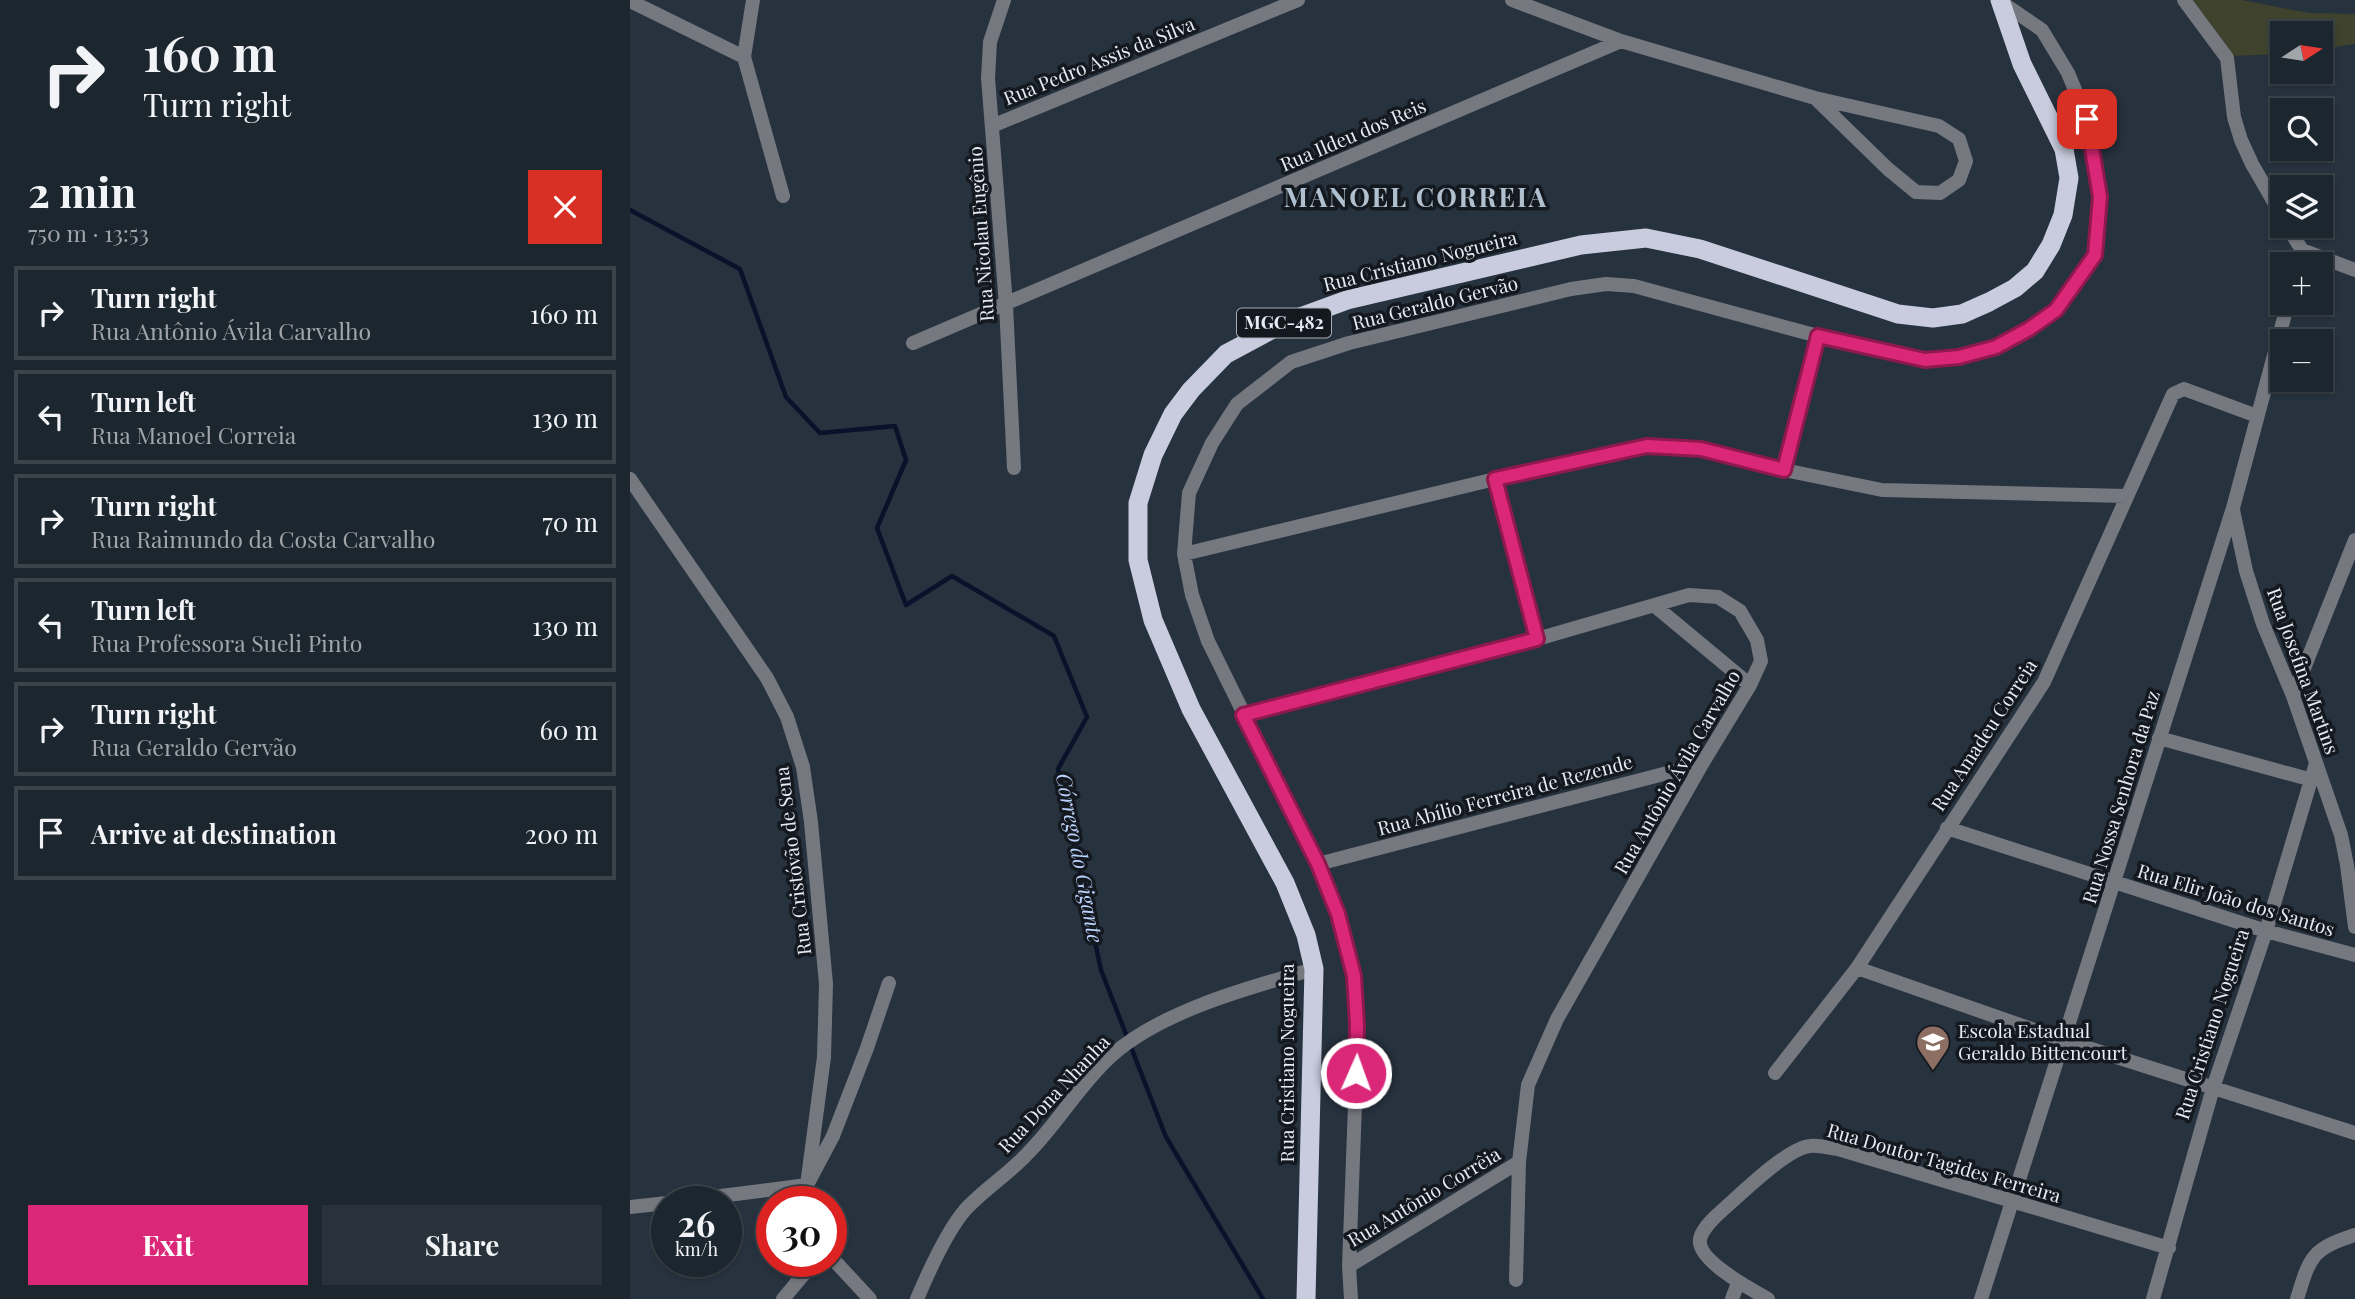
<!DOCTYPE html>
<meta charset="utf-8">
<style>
body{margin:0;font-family:"Playfair Display",serif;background:#29323a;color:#f1f3f6;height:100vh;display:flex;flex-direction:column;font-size:26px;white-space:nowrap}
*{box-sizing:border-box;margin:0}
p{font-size:23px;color:#a0a5aa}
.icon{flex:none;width:38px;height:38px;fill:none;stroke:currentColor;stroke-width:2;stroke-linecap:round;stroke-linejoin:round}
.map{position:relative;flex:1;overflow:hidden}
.side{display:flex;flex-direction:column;background:#1c262e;width:630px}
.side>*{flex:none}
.top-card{background:#1c262e;color:#f1f3f6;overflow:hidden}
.needle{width:46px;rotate:78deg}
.tools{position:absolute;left:1640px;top:21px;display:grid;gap:14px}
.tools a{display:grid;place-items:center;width:63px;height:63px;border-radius:0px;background:#1c262e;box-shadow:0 2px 5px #0004,0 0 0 2px #3a434a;font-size:35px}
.speed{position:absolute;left:21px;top:1186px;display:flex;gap:14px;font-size:35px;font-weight:700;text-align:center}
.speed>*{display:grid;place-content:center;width:91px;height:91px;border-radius:50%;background:#1c262e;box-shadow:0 2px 5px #0004,0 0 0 2px #3a434a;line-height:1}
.speed small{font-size:18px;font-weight:400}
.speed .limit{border:10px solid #d22;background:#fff;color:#111}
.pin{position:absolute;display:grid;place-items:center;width:60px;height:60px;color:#fff;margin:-30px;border-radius:14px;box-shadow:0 4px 10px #0006}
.me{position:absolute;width:77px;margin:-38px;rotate:2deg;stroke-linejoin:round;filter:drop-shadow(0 0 5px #0008)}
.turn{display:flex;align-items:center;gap:24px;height:147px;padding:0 28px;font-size:32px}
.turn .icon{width:91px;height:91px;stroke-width:2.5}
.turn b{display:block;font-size:49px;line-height:60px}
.round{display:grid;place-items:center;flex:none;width:74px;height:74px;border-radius:0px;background:#29323a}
.summary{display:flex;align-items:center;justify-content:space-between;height:119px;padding:0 28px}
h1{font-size:42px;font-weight:700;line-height:52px}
.button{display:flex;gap:14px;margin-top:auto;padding:14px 28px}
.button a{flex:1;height:80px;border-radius:0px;background:#db2777;color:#fff;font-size:28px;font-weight:700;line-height:80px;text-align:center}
.button a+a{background:#29323a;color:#f1f3f6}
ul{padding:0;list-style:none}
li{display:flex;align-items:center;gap:21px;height:94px;margin:0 14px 10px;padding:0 14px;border:4px solid #3a434a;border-radius:0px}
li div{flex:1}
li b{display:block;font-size:26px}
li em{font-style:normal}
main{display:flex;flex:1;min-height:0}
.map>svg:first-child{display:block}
.green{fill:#3f422c}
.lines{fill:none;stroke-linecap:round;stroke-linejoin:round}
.stream{stroke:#08132b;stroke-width:4.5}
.minor{stroke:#767880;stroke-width:14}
.trunk{stroke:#c8ccde;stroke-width:19}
.route-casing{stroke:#8e194d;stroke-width:18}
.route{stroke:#db2777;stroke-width:12}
.labels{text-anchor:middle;stroke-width:7;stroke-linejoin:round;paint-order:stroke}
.shield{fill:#14191f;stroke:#a6adb4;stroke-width:2}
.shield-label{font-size:18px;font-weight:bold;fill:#e5ecf4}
.street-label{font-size:19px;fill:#e5ecf4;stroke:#14191f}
.poi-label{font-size:19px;fill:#e5ecf4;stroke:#14191f;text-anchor:start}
.water-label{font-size:21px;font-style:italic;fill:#bbd2fd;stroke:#14191f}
.district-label{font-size:26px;font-weight:bold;letter-spacing:2px;fill:#b1c0cf;stroke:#14191f}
</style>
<main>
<section class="side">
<div class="top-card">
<div class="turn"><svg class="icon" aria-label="right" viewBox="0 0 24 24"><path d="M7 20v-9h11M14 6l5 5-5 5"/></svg><div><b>160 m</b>Turn right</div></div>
</div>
<div class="summary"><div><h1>2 min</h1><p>750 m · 13:53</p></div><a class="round" style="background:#d93025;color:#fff"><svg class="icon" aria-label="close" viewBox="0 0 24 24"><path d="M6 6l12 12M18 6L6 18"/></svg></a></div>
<ul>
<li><svg class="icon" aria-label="right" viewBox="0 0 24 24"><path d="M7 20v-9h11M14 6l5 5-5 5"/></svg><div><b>Turn right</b><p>Rua Antônio Ávila Carvalho</p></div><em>160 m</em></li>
<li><svg class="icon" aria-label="left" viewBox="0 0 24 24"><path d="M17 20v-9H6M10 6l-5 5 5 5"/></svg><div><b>Turn left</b><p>Rua Manoel Correia</p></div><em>130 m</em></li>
<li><svg class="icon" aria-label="right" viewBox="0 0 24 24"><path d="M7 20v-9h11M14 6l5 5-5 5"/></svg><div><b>Turn right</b><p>Rua Raimundo da Costa Carvalho</p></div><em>70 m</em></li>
<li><svg class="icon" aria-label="left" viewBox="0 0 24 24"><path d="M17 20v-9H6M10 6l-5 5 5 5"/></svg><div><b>Turn left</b><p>Rua Professora Sueli Pinto</p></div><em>130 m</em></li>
<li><svg class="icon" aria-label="right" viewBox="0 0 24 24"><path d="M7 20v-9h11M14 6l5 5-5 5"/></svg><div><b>Turn right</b><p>Rua Geraldo Gervão</p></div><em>60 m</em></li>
<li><svg class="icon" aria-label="arrive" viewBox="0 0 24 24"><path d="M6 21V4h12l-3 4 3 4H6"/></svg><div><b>Arrive at destination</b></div><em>200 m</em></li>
</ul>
<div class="button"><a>Exit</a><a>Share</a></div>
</section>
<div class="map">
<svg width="1725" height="1299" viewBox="0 0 1725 1299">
<rect width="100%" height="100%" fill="#26323e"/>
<!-- green -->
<path class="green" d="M1562,0h50l67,13 46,1v30l-34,5 -1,-16h-38v21l-50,2z"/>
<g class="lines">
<!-- stream -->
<path class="stream" d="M0,210l110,59 46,128 34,36 75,-7 11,34 -29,68 29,77 46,-29 102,60 33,81 -29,52 43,201 65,167 97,162"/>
<!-- minor -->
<path class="minor" d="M123,0l-9,57 39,139
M374,0l-14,42 -2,36 18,227 8,163
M882,0l109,41
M1554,0l43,58 7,59 7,23 11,24 30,52
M0,1l114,56
M362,126l306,-126
M1657,226l15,24
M1672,250l53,20
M283,343l708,-302 194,57 124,28 20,13 7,22 -7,19 -19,13 -24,-1 -28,-23 -73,-71
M1154,470l34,-134
M0,479l137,199 20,39 16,50 8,55 15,162 -2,73 -17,128 2,17
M865,479l42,160
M1603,510l13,61 17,53 30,72 48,139 6,30 8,62
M554,554l311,-75 152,-33 54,3 83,21 98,20 245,6
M1025,606l95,79
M1663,696l62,-156
M613,715l294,-76 152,-44 29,2 22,14 17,29 4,21 -11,24 -48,79 -145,255 -29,66 -9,77 -3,118
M1529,738l153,42
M1317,828l319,103 89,24
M688,864l384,-100
M1227,968l206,72 292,93
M1145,1073l82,-105 187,-286 129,-288 11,-5 73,27
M43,1202l134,-17 26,-49 34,-88 22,-65
M0,1207l37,-4
M201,1257l39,42
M719,1266l170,-104
M153,1299l31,-37
M287,1299c11,-26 30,-68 48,-89 19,-21 44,-36 63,-57 30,-30 51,-68 83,-97 50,-45 139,-69 203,-87
M721,1299l-2,-33 9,-242 -4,-48 -16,-62 -20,-50 -110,-223 -16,-46 -8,-41 5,-61 23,-50 25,-39 54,-42 58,-19 222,-54 35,-5 28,2 184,50 107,24 35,-3 36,-10 33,-18 27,-19 39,-55 5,-58 -13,-78 -19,-46 -26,-43 -41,-28
M1102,1299l6,-16
M1138,1299c-16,-9 -72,-39 -68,-60 2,-9 10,-17 16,-23 20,-17 70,-68 94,-70 9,-1 19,2 28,3l331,99
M1351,1299l252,-791 55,-205
M1523,1299l60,-211 53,-157 50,-168
M1667,1299c13,-43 15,-50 58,-64"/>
<!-- trunk -->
<path class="trunk" d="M676,1299l8,-330 -8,-34 -21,-52 -94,-174 -38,-89 -15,-60v-57l15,-48 20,-41 18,-24 35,-36 58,-31 63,-23 234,-55 65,-7 54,11 198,65 35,4 29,-4 27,-12 26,-14 20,-17 16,-26 12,-30 6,-37 -5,-29 -42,-85 -22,-64"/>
</g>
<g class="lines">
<!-- route casing -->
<g class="route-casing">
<path id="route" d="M726,1073l1,-49 -3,-48 -16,-62 -20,-50 -75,-149 294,-76 -42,-160 152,-33 54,3 83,21 34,-134 107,24 34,-3 37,-10 33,-18 27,-19 39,-55 5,-58 -13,-78"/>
</g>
<!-- route -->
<use href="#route" class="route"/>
</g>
<!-- icons -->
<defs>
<g id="school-pin" transform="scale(1.75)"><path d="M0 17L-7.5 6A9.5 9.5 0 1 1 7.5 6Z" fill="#8d6e63" stroke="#14191f"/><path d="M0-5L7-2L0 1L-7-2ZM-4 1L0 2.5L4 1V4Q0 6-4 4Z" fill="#fff"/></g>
</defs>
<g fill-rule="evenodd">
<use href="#school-pin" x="1303" y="1042"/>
</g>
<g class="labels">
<!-- shield labels -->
<rect class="shield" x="607" y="308.5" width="94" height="29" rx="5"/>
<g class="shield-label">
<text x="654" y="329">MGC-482</text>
</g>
<!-- street labels -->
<g class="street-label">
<text transform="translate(469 61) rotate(-22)" y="7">Rua Pedro Assis da Silva</text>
<text transform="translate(723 135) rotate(-23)" y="7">Rua Ildeu dos Reis</text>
<text transform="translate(351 234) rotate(-94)" y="7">Rua Nicolau Eugênio</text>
<text transform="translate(790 261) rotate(-14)" y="7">Rua Cristiano Nogueira</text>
<text transform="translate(805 303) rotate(-14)" y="7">Rua Geraldo Gervão</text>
<text transform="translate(1673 671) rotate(70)" y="7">Rua Josefina Martins</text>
<text transform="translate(1354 735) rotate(-57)" y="7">Rua Amadeu Correia</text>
<text transform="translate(1047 772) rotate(-60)" y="7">Rua Antônio Ávila Carvalho</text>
<text transform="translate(875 795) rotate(-15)" y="7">Rua Abílio Ferreira de Rezende</text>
<text transform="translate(1491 797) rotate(-73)" y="7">Rua Nossa Senhora da Paz</text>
<text transform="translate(163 861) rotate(-97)" y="7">Rua Cristóvão de Sena</text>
<text transform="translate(1606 900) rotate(17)" y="7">Rua Elir João dos Santos</text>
<text transform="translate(1582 1024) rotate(-72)" y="7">Rua Cristiano Nogueira</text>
<text transform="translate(657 1063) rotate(-90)" y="7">Rua Cristiano Nogueira</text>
<text transform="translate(424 1094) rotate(-47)" y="7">Rua Dona Nhanha</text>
<text transform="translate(1314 1163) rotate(16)" y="7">Rua Doutor Tagides Ferreira</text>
<text transform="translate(794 1197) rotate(-31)" y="7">Rua Antônio Corrêia</text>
</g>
<!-- poi labels -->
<g class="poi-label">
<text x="1328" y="1038">Escola Estadual<tspan x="1328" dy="22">Geraldo Bittencourt</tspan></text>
</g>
<!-- water labels -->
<g class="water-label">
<text transform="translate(449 858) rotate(79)" y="7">Córrego do Gigante</text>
</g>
<!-- district labels -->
<g class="district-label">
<text x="786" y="207">MANOEL CORREIA</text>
</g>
</g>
</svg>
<div class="tools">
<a><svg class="needle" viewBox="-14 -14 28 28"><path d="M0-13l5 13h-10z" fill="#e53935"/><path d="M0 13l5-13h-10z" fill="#a0a5aa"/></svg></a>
<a><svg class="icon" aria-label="search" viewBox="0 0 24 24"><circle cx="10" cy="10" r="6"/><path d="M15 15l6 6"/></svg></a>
<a><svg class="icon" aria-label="layers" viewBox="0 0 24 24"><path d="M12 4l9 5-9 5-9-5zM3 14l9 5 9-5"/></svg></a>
<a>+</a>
<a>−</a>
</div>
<div class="speed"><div>26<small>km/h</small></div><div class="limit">30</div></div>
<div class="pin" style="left:1457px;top:119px;background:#d93025"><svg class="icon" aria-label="arrive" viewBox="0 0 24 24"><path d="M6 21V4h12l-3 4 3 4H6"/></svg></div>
<svg class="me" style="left:726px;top:1073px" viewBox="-20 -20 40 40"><circle r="17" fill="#db2777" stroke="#fff" stroke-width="3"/><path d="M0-11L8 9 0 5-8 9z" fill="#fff"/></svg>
</div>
</main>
